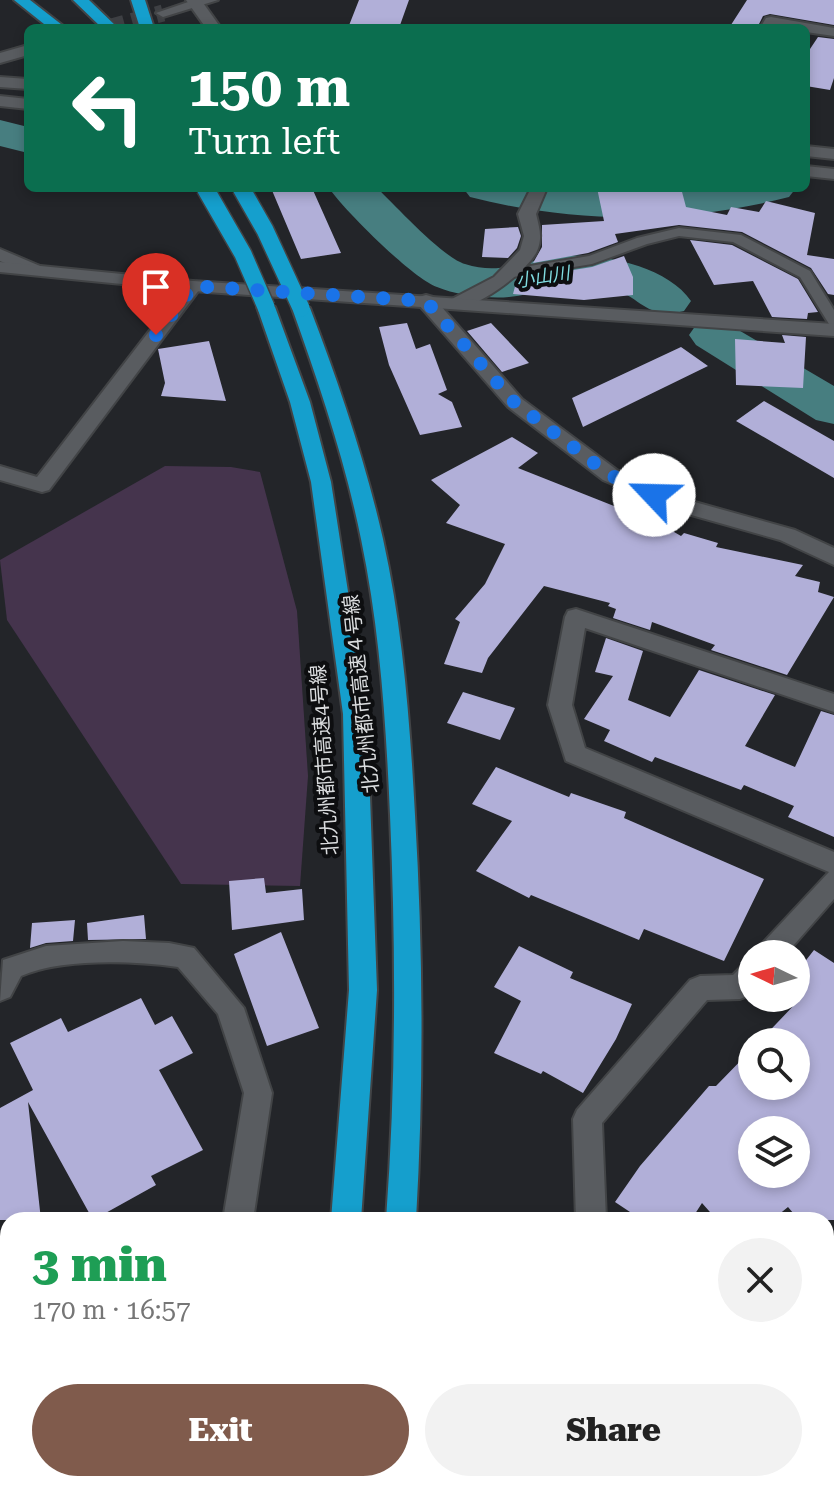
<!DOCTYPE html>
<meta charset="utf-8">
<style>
body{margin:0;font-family:"Roboto Serif","Noto Sans JP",serif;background:#f2f2f2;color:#222;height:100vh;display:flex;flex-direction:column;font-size:30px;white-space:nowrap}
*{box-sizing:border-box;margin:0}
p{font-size:26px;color:#767676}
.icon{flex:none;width:44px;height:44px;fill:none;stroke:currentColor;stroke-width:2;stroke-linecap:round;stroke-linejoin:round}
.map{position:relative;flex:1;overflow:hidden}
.details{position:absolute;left:0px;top:1212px;width:834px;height:280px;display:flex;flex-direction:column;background:#fff;border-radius:24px 24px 0 0;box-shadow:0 4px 12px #0003}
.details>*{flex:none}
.guide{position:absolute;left:24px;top:24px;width:786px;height:168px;border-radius:12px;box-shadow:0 4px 12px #0003;background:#0b6e4f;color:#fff;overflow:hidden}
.needle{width:52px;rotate:275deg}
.tools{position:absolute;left:738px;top:940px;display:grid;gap:16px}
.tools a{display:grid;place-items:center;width:72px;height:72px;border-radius:50%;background:#fff;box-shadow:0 4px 12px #0003;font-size:40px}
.pin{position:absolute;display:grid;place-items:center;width:68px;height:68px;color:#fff;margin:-82px -34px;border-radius:50% 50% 50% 0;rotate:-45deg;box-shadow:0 0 8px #0007}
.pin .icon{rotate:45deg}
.me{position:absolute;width:88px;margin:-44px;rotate:294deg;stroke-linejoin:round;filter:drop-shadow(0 0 6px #0008)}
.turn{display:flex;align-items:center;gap:28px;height:168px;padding:0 32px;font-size:36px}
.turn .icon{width:104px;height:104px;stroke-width:2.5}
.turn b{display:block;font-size:56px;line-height:68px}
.round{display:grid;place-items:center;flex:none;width:84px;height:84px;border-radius:42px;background:#f2f2f2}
.headline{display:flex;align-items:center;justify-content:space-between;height:136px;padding:0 32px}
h1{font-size:48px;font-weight:800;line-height:60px;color:#1e9e55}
.action{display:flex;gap:16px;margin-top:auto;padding:16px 32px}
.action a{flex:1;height:92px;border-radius:48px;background:#805b4c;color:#fff;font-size:32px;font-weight:800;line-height:92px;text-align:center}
.action a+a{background:#f2f2f2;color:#222}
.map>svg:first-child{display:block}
.green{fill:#45344d}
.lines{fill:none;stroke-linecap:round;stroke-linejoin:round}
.river{fill:#477e80;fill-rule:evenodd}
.building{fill:#b1afd8;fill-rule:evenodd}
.minor-tunnel{stroke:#3e4044;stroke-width:17;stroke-dasharray:17 8;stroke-linecap:butt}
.service-casing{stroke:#424446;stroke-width:4}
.minor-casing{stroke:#424446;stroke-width:4}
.tertiary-casing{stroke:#424446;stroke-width:4}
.motorway-casing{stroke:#424446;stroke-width:4}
.service{fill:#595c60;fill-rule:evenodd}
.minor{fill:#595c60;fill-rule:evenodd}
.tertiary{fill:#595c60;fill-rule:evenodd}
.motorway{fill:#159fcd;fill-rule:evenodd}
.motorway-bridge-casing{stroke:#424446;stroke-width:20;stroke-linecap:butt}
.motorway-bridge{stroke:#159fcd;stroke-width:17}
.route{stroke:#1a73e8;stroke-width:14;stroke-dasharray:0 25.2}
.labels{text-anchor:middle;stroke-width:8;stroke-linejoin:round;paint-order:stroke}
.far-water-label{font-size:18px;font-style:italic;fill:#81dde1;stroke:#0d0e10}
.street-label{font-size:20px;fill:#dadcde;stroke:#0d0e10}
</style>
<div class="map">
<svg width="834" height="1492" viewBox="0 0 834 1492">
<rect width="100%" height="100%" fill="#232529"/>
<!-- green -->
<path class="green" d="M165,466l66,1 29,5 37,139 11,165 -8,110 -119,-2 -174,-264 -7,-60z"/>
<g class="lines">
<!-- river -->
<path class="river" d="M0,120l28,7v26l-28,-7z
M329,188h48c18,17 66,70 88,76 37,12 62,-5 97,-8 40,-3 105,10 129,45l-7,10c-38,9 -42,-13 -72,-23 -36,-11 -68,5 -103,9 -20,2 -54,-2 -72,-10 -25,-9 -93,-77 -108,-99z
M463,188l168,4 165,-4 -7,9c-105,27 -214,27 -319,0z
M713,320l17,5 104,61v38l-18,-4 -120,-75 -7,-10 7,-10z"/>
</g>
<!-- building -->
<path class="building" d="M359,0h50l-10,28h-51z
M747,0h87v25l-64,-11 -7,2 -6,12h-28z
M818,37l16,2v39l-4,12 -24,-4v-31z
M271,188h41l29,65 -40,6z
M597,188h84l5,19 41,8 4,-8 28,5 7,-11 49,12 -8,42 27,4v36l-6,-1 -17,-26 -69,-36 -63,-7 -64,9 3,8 -30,11 -55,10 9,-16v-22l62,-4z
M518,227l3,9 -4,12 -9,10 -26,-1 3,-28z
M690,240l42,5 66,34 20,33 -10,1 -1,6 -35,-2 -19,-36 -39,4z
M624,256l9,21v18l-49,5 -71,-6 4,-15 75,-12z
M407,323l9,26 14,-5 17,46 -9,4 14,8 10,25 -42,8 -31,-70 -10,-38z
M491,323l38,40 -27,9 -35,-41z
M782,335l24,2 -3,51 -67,-3 -1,-46 50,4z
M209,341l17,60 -65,-5 4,-13 -7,-34z
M681,347l27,19 -125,61 -11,-29z
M764,401l70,40v37l-98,-57z
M512,437l26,16 -20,15 144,57 19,11 3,-3 34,10 -2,4 87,18 -8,11 25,6 -2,10 16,5 -47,78 -76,-25 4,-5 -63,-23 -2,8 -37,-12 3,-9 -8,-3 2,-3 -66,-17 -56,72 -6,15 -38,-9 16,-42 -5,-3 30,-35 20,-40 -59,-21 14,-18 -29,-25z
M606,638l37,13 -15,49 42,17 29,-47 76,25 -30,51 50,21 26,-56 13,4v122l-46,-20 6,-11 -50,-21 -3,5 -86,-33 -3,5 -48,-21 6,-11 -26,-11 29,-43 -18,-4z
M463,692l52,16 -15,32 -53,-17z
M496,767l73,30 2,-4 55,19 -2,6 140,61 -40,82 -80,-32 -5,11 -108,-45 -2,3 -53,-27 36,-50 -40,-17z
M264,878l2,15 36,-4 2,31 -72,10 -3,-49z
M144,915l2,24 -58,1 -1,-17z
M75,920l-2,21 -27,2 -16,5 2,-25z
M281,932l38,96 -52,18 -33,-92z
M519,946l54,26 -3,6 62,26 -16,35 -33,54 -40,-22 -2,3 -47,-21 27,-52 -27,-14z
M814,950l20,13v257h-35l-11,-13 -16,13h-55l-15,-17 -11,17h-49l-27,-18 25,-36 69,-80h7l36,-37v37h44v-44h-37l37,-39v-30zM752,1130h44v44h-44z
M141,998l14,27 17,-9 21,37 -34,17 44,80 -52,26 5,9 -63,35 -65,-118 13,118h-41v-112l33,-18 -23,-47 51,-25 7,14z"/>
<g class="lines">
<!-- minor-tunnel -->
<path class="minor-tunnel" d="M108,28l55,-15"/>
<!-- service casing -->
<g class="service-casing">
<path id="service" d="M679,228l62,7 69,36 24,39v15l-5,-1 -29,-47 -67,-35 -54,-6 -32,8 -55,20 -85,14 -7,-4 7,-4 82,-14 48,-18z"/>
</g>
<!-- minor casing -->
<g class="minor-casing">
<path id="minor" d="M194,0h24l-55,17 -7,-4z
M771,17l63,11v8l-28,-4v-4h-46l6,-10z
M28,45v10l-28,8v-10z
M531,188h16l-11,26c3,13 7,23 1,37 -9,20 -64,62 -87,57l-2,-4 2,-4 44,-23 26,-27 4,-14 -6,-22z
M0,249l40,17 3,4 -9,5 -34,-14z
M193,281l9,5 -153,204 -7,2 -42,-12v-14l37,11 150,-195z
M426,295l7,2 89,102 95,71 67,29 111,31 39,18v17l-54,-25 -110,-31 -67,-29 -95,-73 -89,-102 -2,-4 2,-4z
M576,609l258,85v18l-249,-84 -13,77 13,43 249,104v47l-48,55h-30l4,-8 69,-74 -263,-111 -18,-56 17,-88 3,-6z
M123,941l46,2 25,5 50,60 28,85 -19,127h-30l21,-127 -26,-79 -40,-47c-45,-6 -116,-9 -157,9l-11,21 -10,4 3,-41 43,-14z
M752,961l-2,34 -10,4 -33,1 -105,123 4,97h-30l-3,-101 4,-9 113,-130 10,-4 33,-1 10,-10z
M0,1315l8,4v59l-8,-3z
M10,1484h34l-3,8h-34z
M494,1484h34v8h-34z"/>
</g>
<!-- tertiary casing -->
<g class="tertiary-casing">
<path id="tertiary" d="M186,0h15l20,28h-15z
M0,77l28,2v10l-28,-2z
M0,96l28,3v10l-28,-3z
M806,146l28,3v10l-28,-3z
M806,166l28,3v10l-28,-3z
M0,262l193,19 641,43v12l-641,-45 -193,-19z"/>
</g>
<!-- motorway casing -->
<g class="motorway-casing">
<path id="motorway" d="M14,0h16l36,28h-17z
M73,0h16l29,28h-16z
M131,0h14l9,28h-14z
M266,301l9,6 35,95 21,80 36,232 10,276 -16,230h-30l18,-230 -6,-276 -32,-232 -21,-80 -33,-95z
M301,302l9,6c29,76 55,152 73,231 20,90 27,184 32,276 8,135 9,270 1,405h-30c10,-135 10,-269 4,-405 -4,-92 -10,-185 -29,-276 -16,-79 -42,-155 -69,-231z
M302,1484h34l-1,8h-34z
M363,1484h34l-1,8h-34z"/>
</g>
<!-- service -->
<use href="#service" class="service"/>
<!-- minor -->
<use href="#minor" class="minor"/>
<!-- tertiary -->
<use href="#tertiary" class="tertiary"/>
<!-- motorway -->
<use href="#motorway" class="motorway"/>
<!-- motorway-bridge casing -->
<g class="motorway-bridge-casing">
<path id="motorway-bridge" d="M205,188l38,66 23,53
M241,188l24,42 36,78"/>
</g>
<!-- motorway-bridge -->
<use href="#motorway-bridge" class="motorway-bridge"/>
</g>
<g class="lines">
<!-- route -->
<path class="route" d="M156,335l37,-49 233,15 89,102 95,72 44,20"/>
</g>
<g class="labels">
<!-- far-water labels -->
<g class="far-water-label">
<text transform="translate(543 277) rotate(-9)" y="6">小山川</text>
</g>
<!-- street labels -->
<g class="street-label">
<text transform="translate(361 694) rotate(-96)" y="7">北九州都市高速４号線</text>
<text transform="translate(324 760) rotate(-94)" y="7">北九州都市高速4号線</text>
</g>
</g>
</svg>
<div class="tools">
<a><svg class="needle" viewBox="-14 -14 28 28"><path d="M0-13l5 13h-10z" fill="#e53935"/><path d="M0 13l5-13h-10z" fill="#767676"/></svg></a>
<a><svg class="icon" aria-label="search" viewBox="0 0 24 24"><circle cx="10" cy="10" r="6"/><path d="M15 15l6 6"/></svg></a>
<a><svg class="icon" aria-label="layers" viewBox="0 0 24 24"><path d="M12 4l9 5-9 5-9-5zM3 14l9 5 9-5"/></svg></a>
</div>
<div class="pin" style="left:156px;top:335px;background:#d93025"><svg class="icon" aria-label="arrive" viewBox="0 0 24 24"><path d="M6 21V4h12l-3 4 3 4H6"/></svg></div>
<svg class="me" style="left:654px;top:495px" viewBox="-20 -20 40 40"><circle r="19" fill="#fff"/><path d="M0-13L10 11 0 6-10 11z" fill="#1a73e8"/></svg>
<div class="guide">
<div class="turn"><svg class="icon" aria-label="left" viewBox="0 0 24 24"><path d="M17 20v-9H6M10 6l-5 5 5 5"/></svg><div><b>150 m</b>Turn left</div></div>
</div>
<section class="details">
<div class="headline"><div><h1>3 min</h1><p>170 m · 16:57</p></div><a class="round"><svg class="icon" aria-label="close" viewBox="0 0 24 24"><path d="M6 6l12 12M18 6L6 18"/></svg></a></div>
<div class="action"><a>Exit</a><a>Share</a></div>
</section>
</div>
